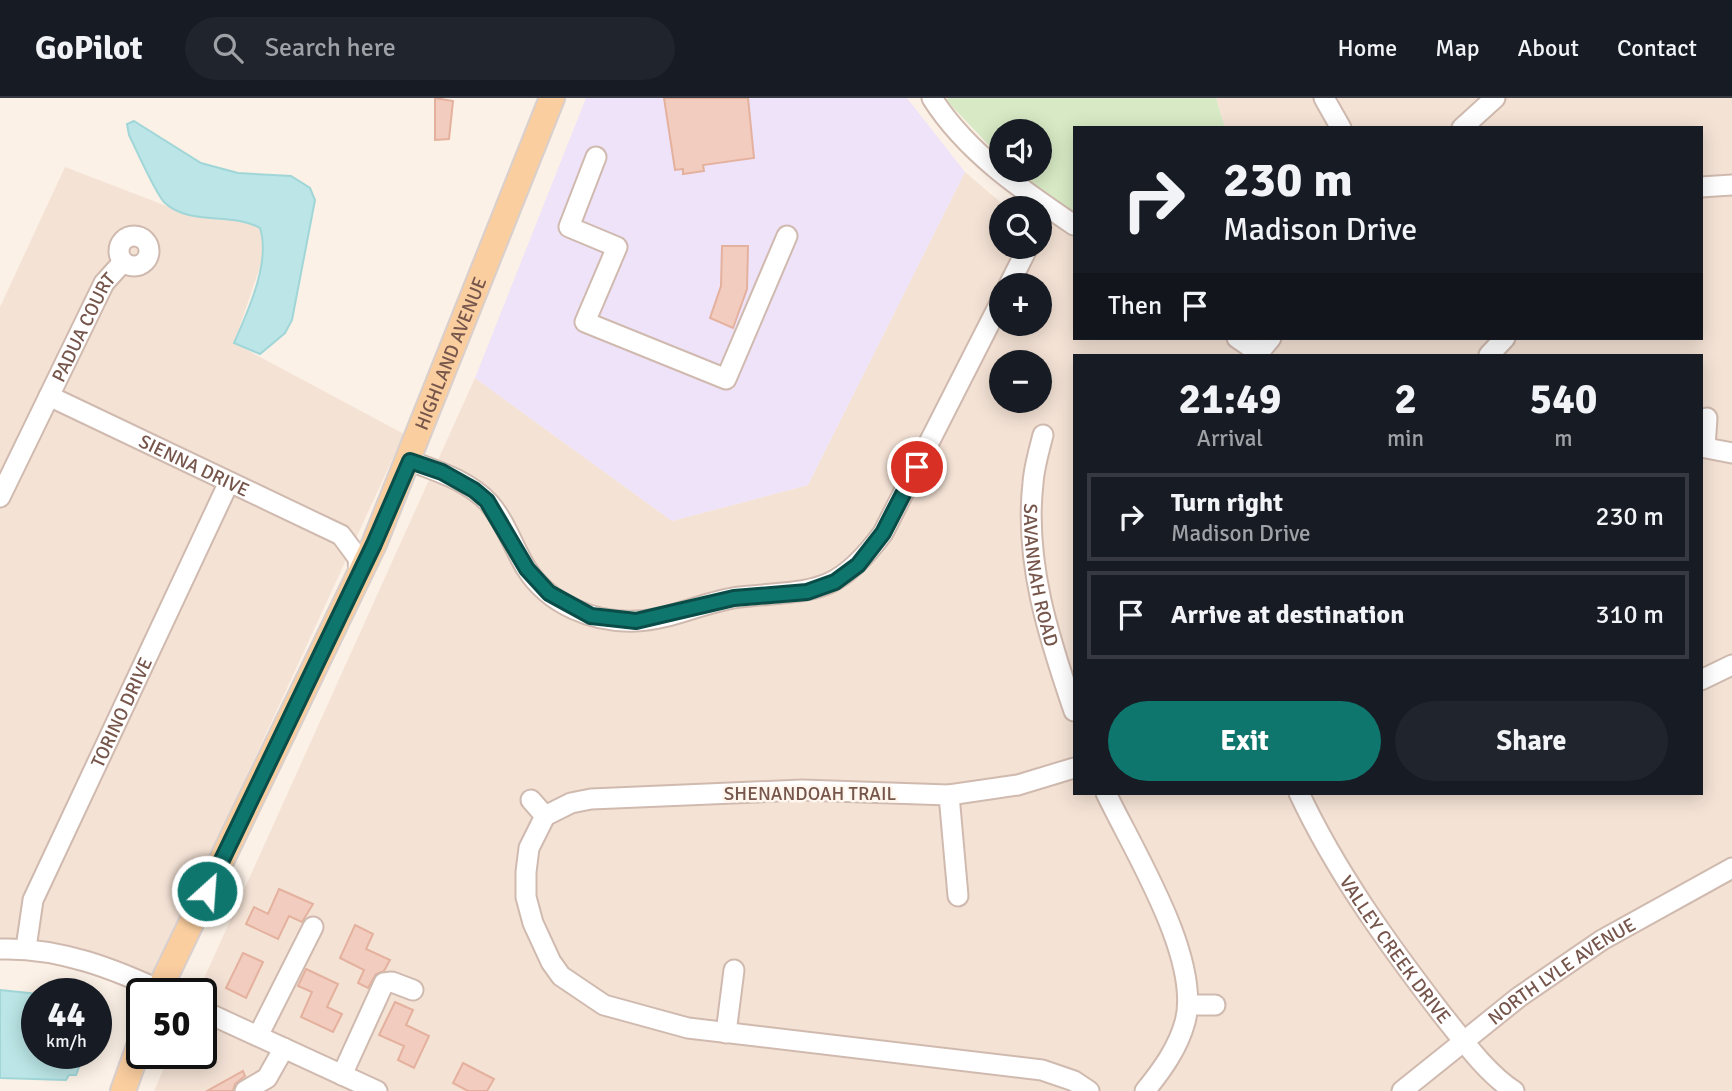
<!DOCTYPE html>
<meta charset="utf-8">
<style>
body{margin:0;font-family:Signika,sans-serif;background:#20242c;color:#f1f3f6;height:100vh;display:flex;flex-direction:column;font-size:26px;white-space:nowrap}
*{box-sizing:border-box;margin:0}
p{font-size:23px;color:#9ea1a6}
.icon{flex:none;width:38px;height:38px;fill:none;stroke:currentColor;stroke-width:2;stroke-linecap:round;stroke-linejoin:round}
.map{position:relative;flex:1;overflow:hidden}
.sheet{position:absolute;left:1073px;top:256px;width:630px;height:441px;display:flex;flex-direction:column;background:#171b24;border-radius:0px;box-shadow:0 4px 18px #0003}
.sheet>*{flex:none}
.hud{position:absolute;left:1073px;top:28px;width:630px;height:214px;border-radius:0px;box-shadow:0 4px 18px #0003;background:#171b24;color:#f1f3f6;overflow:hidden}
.controls{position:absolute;left:989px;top:21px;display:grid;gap:14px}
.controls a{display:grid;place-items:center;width:63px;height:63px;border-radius:50%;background:#171b24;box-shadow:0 4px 18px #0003;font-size:35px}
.speed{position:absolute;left:21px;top:880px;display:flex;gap:14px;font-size:35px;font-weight:700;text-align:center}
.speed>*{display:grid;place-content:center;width:91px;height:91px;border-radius:50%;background:#171b24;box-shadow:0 4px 18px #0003;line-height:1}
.speed small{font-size:18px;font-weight:400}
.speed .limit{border:4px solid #111;border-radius:10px;background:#fff;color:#111}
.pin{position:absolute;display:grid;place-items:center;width:60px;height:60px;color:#fff;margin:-30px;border:4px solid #fff;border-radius:50%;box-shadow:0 2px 7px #0007}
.me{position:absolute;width:77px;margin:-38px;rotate:26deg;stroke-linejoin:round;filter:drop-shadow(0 0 5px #0008)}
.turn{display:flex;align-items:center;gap:24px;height:147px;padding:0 35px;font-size:32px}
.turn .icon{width:91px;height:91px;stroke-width:2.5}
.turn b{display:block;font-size:49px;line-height:60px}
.then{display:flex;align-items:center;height:66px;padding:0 35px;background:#0003;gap:14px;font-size:26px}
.eta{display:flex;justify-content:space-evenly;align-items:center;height:119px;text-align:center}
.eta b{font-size:42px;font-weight:700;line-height:49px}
.cta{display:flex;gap:14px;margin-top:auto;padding:14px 35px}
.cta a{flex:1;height:80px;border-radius:42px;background:#0f766e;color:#fff;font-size:28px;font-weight:700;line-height:80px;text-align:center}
.cta a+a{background:#20242c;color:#f1f3f6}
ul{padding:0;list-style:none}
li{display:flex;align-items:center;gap:21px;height:88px;margin:0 14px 10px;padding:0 21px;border:4px solid #363941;border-radius:0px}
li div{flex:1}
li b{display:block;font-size:26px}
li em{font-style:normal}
header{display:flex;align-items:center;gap:42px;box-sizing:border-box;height:98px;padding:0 35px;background:#171b24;border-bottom:2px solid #363941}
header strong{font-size:33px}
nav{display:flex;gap:38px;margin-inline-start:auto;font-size:24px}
.search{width:490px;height:63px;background:#20242c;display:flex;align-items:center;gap:18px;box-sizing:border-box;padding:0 24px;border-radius:38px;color:#9ea1a6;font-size:26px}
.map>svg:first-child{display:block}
.residential{fill:#f4e2d5;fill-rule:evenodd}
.education{fill:#eee3f9}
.green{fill:#d8eac5}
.water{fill:#bbe5e6;stroke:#a1d6d8;stroke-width:2}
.building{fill:#f2ccbe;stroke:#e4b19e;stroke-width:2}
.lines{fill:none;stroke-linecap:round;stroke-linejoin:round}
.minor-casing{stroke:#d0baaf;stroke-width:23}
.major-casing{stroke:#d9cfcd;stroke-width:28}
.minor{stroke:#fff;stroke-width:19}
.major{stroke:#face9f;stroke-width:24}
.route-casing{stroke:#0a4d48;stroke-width:18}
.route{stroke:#0f766e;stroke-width:12}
.labels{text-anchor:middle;stroke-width:5;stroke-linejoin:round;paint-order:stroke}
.street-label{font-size:19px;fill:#76554b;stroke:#fff6ed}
</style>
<header>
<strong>GoPilot</strong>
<div class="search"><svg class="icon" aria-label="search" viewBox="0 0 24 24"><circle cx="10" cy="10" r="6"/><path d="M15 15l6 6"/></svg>Search here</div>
<nav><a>Home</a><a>Map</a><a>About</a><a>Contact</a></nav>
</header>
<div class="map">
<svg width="1732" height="993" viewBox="0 0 1732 993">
<rect width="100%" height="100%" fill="#fcf1e6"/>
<!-- residential -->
<path class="residential" d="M1216,0h516v993h-1578l16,-37h31v-60h-4l278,-616 197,143 136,-36 157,-313 40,34 54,-1 15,11v122h627v-210h-476zM1001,110h39v39h-39zM1001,187h39v39h-39zM1074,257h627v438h-627zM1001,264h39v39h-39z
M65,69l125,48 59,7 11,6 4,14 -1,16 -29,85 170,91 -250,543 -52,-21 -102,-15v-634z"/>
<!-- education -->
<path class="education" d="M586,0h321l58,74 -157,313 -136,36 -197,-143z"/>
<!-- green -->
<path class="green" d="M949,0h267l9,30h-151v88l-62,-46h28v-39h-39v27l-55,-58z"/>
<!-- water -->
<path class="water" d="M134,23l67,42 37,10 53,3 19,12 5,12 -23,120 -7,13 -25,21 -26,-11c14,-32 37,-81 26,-115 -28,-16 -70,-2 -95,-25 -9,-8 -29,-54 -36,-68l-2,-11z
M0,892l38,4 -1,60h47l-8,21h-7l-3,5 -66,-2z"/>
<!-- building -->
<path class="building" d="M435,0l18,3 -4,38 -14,1z
M664,0h84l6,60 -51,7 1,6 -21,3v-5l-8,1z
M722,148h26l-1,43 -14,39 -23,-10 11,-32z
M279,791l34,15 -11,18 -13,-6 -11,23 -32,-15 8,-17 14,7z
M355,827l18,9 -7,15 24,11 -6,11 -8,3 -8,14 -10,-5 6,-13 -24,-12z
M243,855l20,9 -17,36 -20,-10z
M306,871l32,15 -11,23 15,7 -9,18 -32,-15 11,-25 -14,-6z
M395,904l18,8 -7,15 23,11 -15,32 -16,-8 6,-14 -25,-11z
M463,965l31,16 -7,12h-19l-15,-8z
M243,973l2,5 -10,8 -2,7h-26z"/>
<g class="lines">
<!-- minor casing -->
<g class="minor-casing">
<g id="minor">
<path d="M932,0c34,54 90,92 142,127"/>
<path d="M1324,0l17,30"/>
<path d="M1462,30l33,-30"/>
<path d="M596,59l-27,70 48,20 -32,75 141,57 61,-143"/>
<path d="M1701,89l31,-2"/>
<circle cx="134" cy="153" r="15"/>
<path d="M1009,187l19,-38"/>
<path d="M1237,240l22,15"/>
<path d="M1257,257l14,-17"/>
<path d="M1489,257l16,-17"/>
<path id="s1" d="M49,298l292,139 17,23 1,17"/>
<path id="s2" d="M1043,337c-4,16 -9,32 -10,48 -9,79 16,155 41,228"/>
<path d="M1701,349l31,6"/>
<path d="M1705,349l2,-29"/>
<path d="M410,363c27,10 59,20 79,42 17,19 24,44 37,65 23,37 68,55 110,53 35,-1 69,-20 104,-24 72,-8 95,1 143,-64l118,-232"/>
<path id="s3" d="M0,399l104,-214 19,-21"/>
<path d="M1701,582l31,-15"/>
<path d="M1074,670l-56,17 -69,10 -147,-5 -211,9 -20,4 -26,13 -16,32 -3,24v25l7,26 18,39 10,14 43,29 84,23 354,42 32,11 15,10"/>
<path d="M1106,695c27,57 96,166 79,229 -7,26 -23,48 -40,69"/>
<path id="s4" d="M1299,695c37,79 89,151 142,220 21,26 45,60 73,78"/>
<path d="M949,697l9,101"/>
<path d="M531,702l14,16"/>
<path id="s5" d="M26,850l7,-48 196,-418"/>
<path d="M0,851c59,-2 115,20 168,45"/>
<path d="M1188,907h27"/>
<path d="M201,912l176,81"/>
<path d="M726,935l8,-63"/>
<path d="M258,938l55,-109"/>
<path d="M342,977l42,-92 8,-1 21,8"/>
<path d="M245,993l22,-13 17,-30"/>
<path id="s6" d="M1402,993l117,-94 83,-57 130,-72"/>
</g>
</g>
<!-- major casing -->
<g class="major-casing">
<g id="major">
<path id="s7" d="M157,896l217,-450 178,-446"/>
<path d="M123,993l19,-53"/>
</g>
</g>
<!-- minor -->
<use href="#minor" class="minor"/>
<!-- major -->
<use href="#major" class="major"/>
</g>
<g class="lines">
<!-- route casing -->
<g class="route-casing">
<path id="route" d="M207,793l167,-347 36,-83 32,11 32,18 13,11 40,68 22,24 42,23 45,5 98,-23 73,-6 28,-10 23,-17 25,-32 34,-66"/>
</g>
<!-- route -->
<use href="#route" class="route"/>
</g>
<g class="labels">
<!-- street labels -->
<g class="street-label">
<text dy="7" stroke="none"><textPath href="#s3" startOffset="189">PADUA COURT</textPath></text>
<text dy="7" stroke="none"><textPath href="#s7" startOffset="705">HIGHLAND AVENUE</textPath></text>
<text dy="7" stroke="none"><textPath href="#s1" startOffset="161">SIENNA DRIVE</textPath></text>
<text dy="7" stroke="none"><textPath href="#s2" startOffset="142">SAVANNAH ROAD</textPath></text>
<text dy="7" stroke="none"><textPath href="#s5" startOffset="256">TORINO DRIVE</textPath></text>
<text x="810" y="702">SHENANDOAH TRAIL</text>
<text dy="7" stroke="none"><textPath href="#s4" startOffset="184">VALLEY CREEK DRIVE</textPath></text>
<text dy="7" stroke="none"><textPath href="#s6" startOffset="200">NORTH LYLE AVENUE</textPath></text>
</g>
</g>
</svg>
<div class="controls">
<a><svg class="icon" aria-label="sound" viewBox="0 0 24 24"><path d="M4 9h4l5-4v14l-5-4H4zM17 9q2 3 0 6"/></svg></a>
<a><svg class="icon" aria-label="search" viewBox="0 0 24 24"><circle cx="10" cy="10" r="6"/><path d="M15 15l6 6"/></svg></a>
<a>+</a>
<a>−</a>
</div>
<div class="speed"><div>44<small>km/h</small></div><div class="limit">50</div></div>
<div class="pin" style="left:917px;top:369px;background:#d93025"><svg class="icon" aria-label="arrive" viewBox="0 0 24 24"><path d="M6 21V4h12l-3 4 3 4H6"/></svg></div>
<svg class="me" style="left:207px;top:793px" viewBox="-20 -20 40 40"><circle r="17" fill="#0f766e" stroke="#fff" stroke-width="3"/><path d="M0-11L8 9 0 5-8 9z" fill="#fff"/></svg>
<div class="hud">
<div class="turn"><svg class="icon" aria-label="right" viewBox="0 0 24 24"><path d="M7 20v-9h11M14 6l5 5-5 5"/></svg><div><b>230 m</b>Madison Drive</div></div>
<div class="then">Then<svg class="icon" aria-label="arrive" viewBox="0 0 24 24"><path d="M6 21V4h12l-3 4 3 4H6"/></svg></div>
</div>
<section class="sheet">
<div class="eta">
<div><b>21:49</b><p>Arrival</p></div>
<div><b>2</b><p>min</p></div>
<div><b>540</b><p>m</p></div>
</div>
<ul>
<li><svg class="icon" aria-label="right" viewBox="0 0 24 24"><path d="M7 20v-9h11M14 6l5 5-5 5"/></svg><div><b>Turn right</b><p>Madison Drive</p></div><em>230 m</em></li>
<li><svg class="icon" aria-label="arrive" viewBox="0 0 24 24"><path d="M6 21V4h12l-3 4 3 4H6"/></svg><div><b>Arrive at destination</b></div><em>310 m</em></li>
</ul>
<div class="cta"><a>Exit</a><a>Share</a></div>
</section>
</div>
